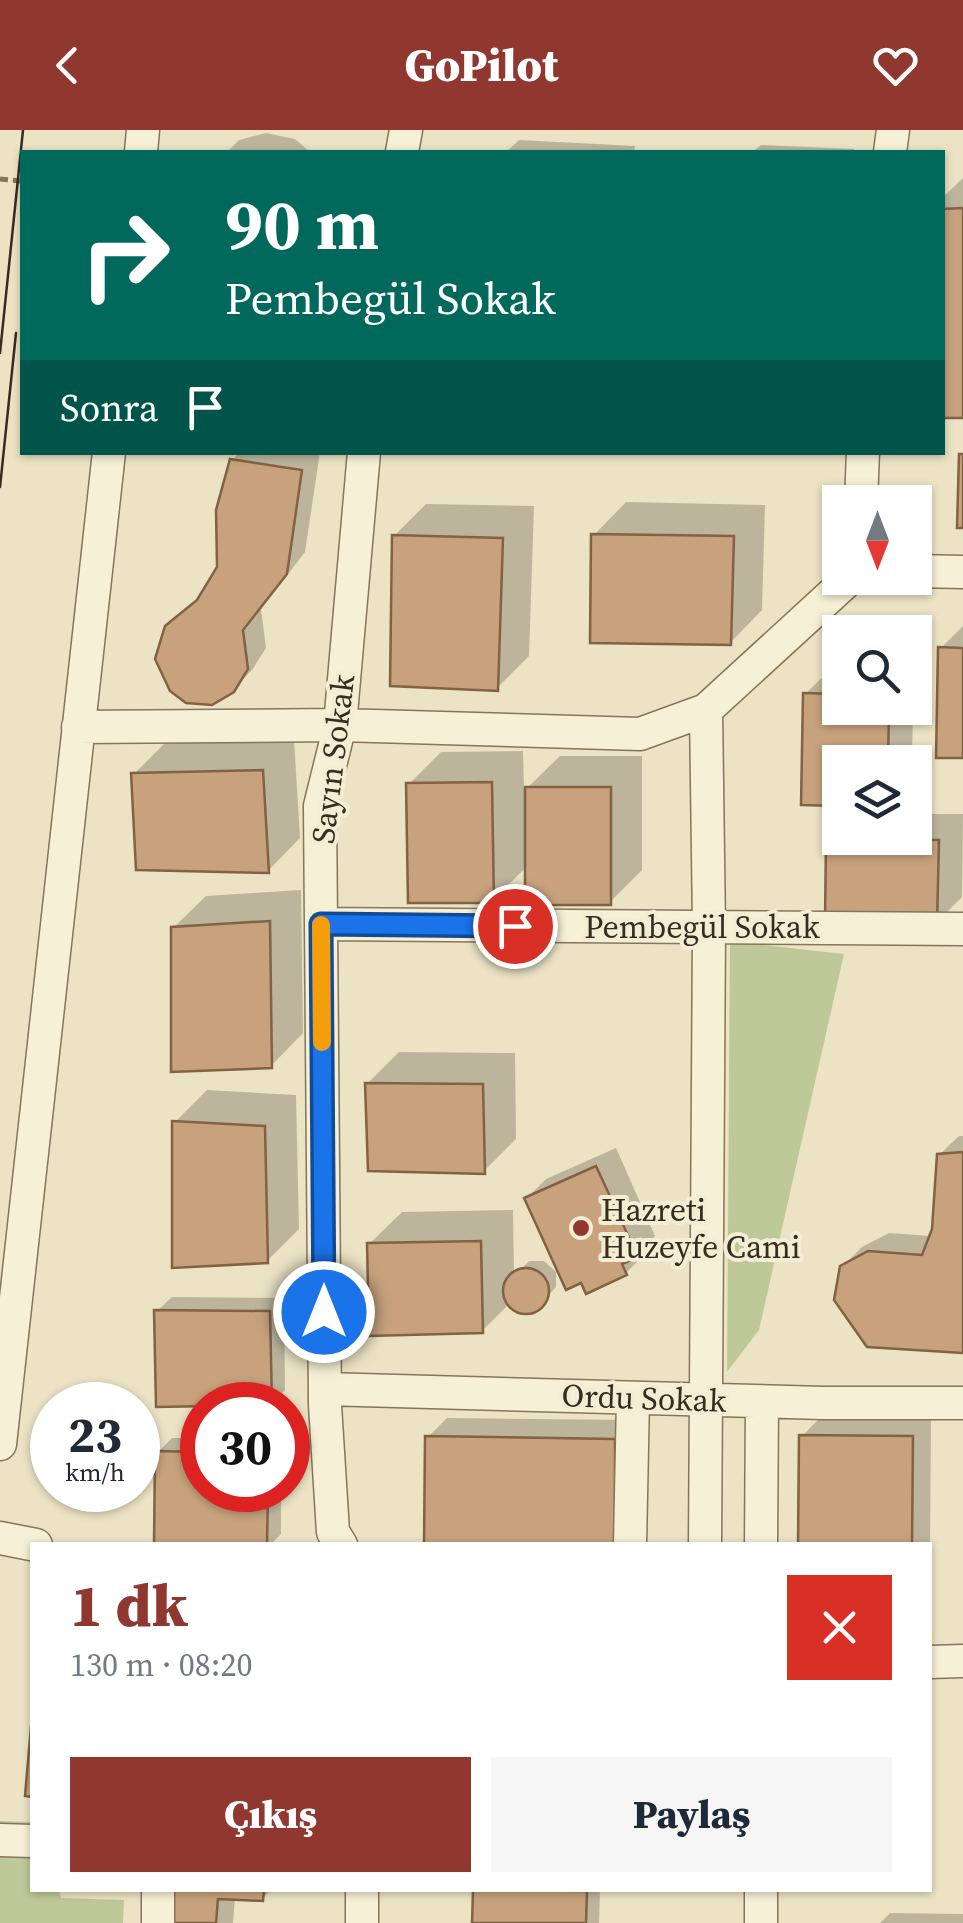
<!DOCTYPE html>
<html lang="tr">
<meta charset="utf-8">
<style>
body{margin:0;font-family:"Source Serif 4",serif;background:#f6f6f7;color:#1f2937;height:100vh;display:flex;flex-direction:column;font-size:38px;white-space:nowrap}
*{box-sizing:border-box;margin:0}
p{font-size:32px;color:#747a83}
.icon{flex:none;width:55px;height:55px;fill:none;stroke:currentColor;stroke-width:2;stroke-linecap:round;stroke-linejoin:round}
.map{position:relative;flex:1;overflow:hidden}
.panel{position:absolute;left:30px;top:1412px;width:902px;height:350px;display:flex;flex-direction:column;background:#fff;border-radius:0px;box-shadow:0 2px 8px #0004}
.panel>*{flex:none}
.hud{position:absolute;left:20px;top:20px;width:925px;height:305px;border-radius:0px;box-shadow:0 2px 8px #0004;background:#00695c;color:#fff;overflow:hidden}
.needle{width:65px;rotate:180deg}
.controls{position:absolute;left:822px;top:355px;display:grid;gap:20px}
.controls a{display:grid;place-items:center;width:110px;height:110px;border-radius:0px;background:#fff;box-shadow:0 2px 8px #0004;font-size:50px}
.speed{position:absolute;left:30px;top:1252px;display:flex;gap:20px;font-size:50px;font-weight:700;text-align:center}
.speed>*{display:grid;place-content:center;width:130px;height:130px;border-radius:50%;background:#fff;box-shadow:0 2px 8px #0004;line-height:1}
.speed small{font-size:25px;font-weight:400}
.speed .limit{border:15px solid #d22;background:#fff;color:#111}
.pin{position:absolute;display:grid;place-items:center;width:85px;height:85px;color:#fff;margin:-42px;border:5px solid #fff;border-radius:50%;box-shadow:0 2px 10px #0007}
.me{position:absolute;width:110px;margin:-55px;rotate:0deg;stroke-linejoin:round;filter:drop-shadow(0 0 8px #0008)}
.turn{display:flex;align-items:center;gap:35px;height:210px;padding:0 40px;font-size:45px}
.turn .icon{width:130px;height:130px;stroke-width:2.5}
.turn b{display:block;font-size:70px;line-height:85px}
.then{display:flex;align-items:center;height:95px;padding:0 40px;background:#0003;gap:20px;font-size:38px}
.round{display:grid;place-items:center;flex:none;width:105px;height:105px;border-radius:0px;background:#f6f6f7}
.headline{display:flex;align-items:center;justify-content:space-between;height:170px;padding:0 40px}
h1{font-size:60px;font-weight:800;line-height:75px;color:#903730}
.cta{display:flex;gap:20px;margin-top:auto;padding:20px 40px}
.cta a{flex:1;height:115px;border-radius:0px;background:#903730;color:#fff;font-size:40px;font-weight:800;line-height:115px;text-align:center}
.cta a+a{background:#f6f6f7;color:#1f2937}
header{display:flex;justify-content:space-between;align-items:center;height:130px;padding:0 40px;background:#903730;color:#fff;font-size:45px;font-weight:800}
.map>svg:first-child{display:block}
.green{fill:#bfc899}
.shadow{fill:#0003}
.building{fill:#c7a27d;stroke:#826243;stroke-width:2.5}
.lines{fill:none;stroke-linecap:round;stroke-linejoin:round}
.street-casing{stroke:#85755c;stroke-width:35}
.path{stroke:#85755c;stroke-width:5;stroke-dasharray:8 5;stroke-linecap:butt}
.street{stroke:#f6f0d7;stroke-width:32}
.tram{stroke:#362c1f;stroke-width:2.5}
.route-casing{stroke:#114b97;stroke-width:25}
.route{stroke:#1a73e8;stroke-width:18}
.slow{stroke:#f59e0b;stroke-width:18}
.poi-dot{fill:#903730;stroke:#f3edd3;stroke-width:4}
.labels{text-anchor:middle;stroke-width:8;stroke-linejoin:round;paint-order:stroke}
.street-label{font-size:32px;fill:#362c1f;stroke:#f3edd3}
.poi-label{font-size:32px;fill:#362c1f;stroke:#f3edd3;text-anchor:start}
</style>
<header><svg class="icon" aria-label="back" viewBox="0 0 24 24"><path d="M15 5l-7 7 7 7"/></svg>GoPilot<svg class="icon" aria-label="heart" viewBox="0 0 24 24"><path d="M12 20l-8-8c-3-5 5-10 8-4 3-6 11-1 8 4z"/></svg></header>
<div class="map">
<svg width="963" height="1793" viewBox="0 0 963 1793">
<rect width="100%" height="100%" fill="#ebe3c4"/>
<!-- green -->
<path class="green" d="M730,811l114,13 -85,376 -32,42z
M0,1691l32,1v68h27l2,8 63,2 -1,23h-123z"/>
<!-- shadow -->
<path class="shadow" d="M266,3l29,6 15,13h-83l12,-12z
M519,10l116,6 -1,6h-128z
M761,15l93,4v3h-101z
M963,48v237l-21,1v-218z
M240,322h80l-15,100 -44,57 5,39 -14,22 -20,20 -65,-62 36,-33 16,-28 13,-107z
M626,372l139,3 -3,105 -32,33 -136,-108z
M426,374l108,2 -5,150 -32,32 -103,-152z
M963,496v130l-22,-108z
M832,538h8v40h73l-1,54h-72v41l-35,-109z
M294,609l6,99 -32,33 -134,-97 32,-32z
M523,621l1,40 36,-35h82v114l-32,32 -83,-36 -34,35 -84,-117 32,-32z
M915,684h48l-1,83 -26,26 -107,-84 11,-11v10h75z
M301,760l2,143 -32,33 -98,-138 33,-32z
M399,922l116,1 1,86 -32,32 -117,-87z
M207,960l89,5 3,134 -32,32 -92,-139z
M959,1006h4v215l-121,-84 20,-20 27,-14 43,3 7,-81z
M616,1018l39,88 -12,13 2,5 -19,19 -99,-75 19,-19z
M513,1080l1,66 15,-15h15l12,11v15l-21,23 -17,1 -9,-7 -27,27 -113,-87 33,-32z
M172,1167l112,1 1,92 -14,15 -114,-94z
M821,1287l110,1 -1,134v-7h-129l1,-109z
M447,1288l187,2 -13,125h-194l1,-108z
M172,1308h30v52h79v44l-11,11h-114l2,-93z
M167,1760h104l-9,9 -27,-2 -2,26h-66z
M476,1760h124l-1,33h-125z
M890,1783l73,1v9h-83z"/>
<!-- building -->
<path class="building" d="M963,78v210h-21v-209z
M959,324h4v74h-6z
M230,329l72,11 -15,104 -44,56 5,39 -14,23 -22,13 -26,-2 -16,-12 -15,-32 10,-33 32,-26 20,-33 -1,-57z
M591,404l143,2 -3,109 -141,-2z
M392,405l111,3 -5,153 -108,-5z
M938,517l25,1v110h-27z
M803,563l37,1v14h49l-1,54h-48v44l-39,-1z
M263,640l6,103 -133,-3 -5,-97z
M492,652l2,121h-86l-2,-120z
M525,657h86v118h-86z
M826,708l113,2 -2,85 -112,-2z
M270,791l2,147 -101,4v-145z
M365,953l118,1 2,90 -117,-3z
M172,991l93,5 3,137 -96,5z
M963,1022v201l-96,-6 -33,-47 6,-34 28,-15 54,4 10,-26 5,-75z
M596,1036l42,91 -16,7 5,11 -41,19 -5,-11 -15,7 -42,-92z
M481,1111l2,92 -114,3 -2,-93z
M503 1161a23 23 0 1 1 46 0a23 23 0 1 1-46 0Z
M154,1180l116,1 2,94 -116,2z
M799,1305l114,1 -1,109h-114z
M425,1306l190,3v106h-191z
M155,1321l47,1v38h66l-1,55h-113z
M32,1585v82l-7,-1z
M164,1760h100l-1,11 -45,-2 -2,24h-51z
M473,1760l114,1 -1,32h-114z"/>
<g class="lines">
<!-- street casing -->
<g class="street-casing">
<path id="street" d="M141,22l2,-22
M402,22l4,-22
M890,22l3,-22
M861,372l2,-50
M915,441l48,1
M78,597l262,-2 300,9 66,-24 144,-132
M321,794l642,5
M325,1259l498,14h140
M0,1314l109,-992
M0,1408l36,7
M341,1415l-8,-13 -8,-127 -5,-599 20,-81 24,-273
M630,1415l3,-147
M705,1415l4,-618 -3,-217
M761,1415l1,-143
M930,1532l33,-1
M0,1710l32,1
M158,1760v33
M362,1760v33
M761,1760v33"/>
</g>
<!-- path -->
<path class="path" d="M0,49l22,2"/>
<!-- street -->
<use href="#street" class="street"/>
<!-- tram -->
<path class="tram" d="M0,223l23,-223
M0,357l16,-154"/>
</g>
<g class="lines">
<!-- route casing -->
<g class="route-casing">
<path id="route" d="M324,1182l-3,-388 194,2"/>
</g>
<!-- route -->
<use href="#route" class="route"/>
<!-- slow -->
<path class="slow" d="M321,795l1,117"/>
</g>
<!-- markers -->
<circle class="poi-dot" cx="581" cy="1098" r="10"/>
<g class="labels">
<!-- street labels -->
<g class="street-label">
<text transform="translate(333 629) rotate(-83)" y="11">Sayın Sokak</text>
<text x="702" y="808">Pembegül Sokak</text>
<text transform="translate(644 1268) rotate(2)" y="11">Ordu Sokak</text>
</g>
<!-- poi labels -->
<g class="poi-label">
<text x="601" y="1091">Hazreti<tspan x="601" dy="37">Huzeyfe Cami</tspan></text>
</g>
</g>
</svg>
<div class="controls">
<a><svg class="needle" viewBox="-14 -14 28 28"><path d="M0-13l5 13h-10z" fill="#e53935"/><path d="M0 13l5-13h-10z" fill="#747a83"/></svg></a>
<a><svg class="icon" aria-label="search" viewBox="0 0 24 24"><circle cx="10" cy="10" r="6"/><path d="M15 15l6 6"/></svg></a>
<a><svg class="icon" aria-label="layers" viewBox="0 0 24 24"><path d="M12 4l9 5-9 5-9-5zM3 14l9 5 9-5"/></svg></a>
</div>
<div class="speed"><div>23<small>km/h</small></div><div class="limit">30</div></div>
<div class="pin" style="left:515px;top:796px;background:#d93025"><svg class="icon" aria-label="arrive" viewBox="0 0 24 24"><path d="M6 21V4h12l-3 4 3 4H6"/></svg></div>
<svg class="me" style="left:324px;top:1182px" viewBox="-20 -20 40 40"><circle r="17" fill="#1a73e8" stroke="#fff" stroke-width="3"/><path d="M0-11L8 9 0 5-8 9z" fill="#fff"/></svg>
<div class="hud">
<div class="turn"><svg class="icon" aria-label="right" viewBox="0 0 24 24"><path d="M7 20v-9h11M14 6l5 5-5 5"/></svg><div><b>90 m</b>Pembegül Sokak</div></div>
<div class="then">Sonra<svg class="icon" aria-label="arrive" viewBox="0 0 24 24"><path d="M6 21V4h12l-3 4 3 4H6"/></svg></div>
</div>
<section class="panel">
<div class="headline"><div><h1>1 dk</h1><p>130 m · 08:20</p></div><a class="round" style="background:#d93025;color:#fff"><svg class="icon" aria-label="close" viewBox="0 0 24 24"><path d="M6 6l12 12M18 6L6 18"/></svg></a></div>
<div class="cta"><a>Çıkış</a><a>Paylaş</a></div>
</section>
</div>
